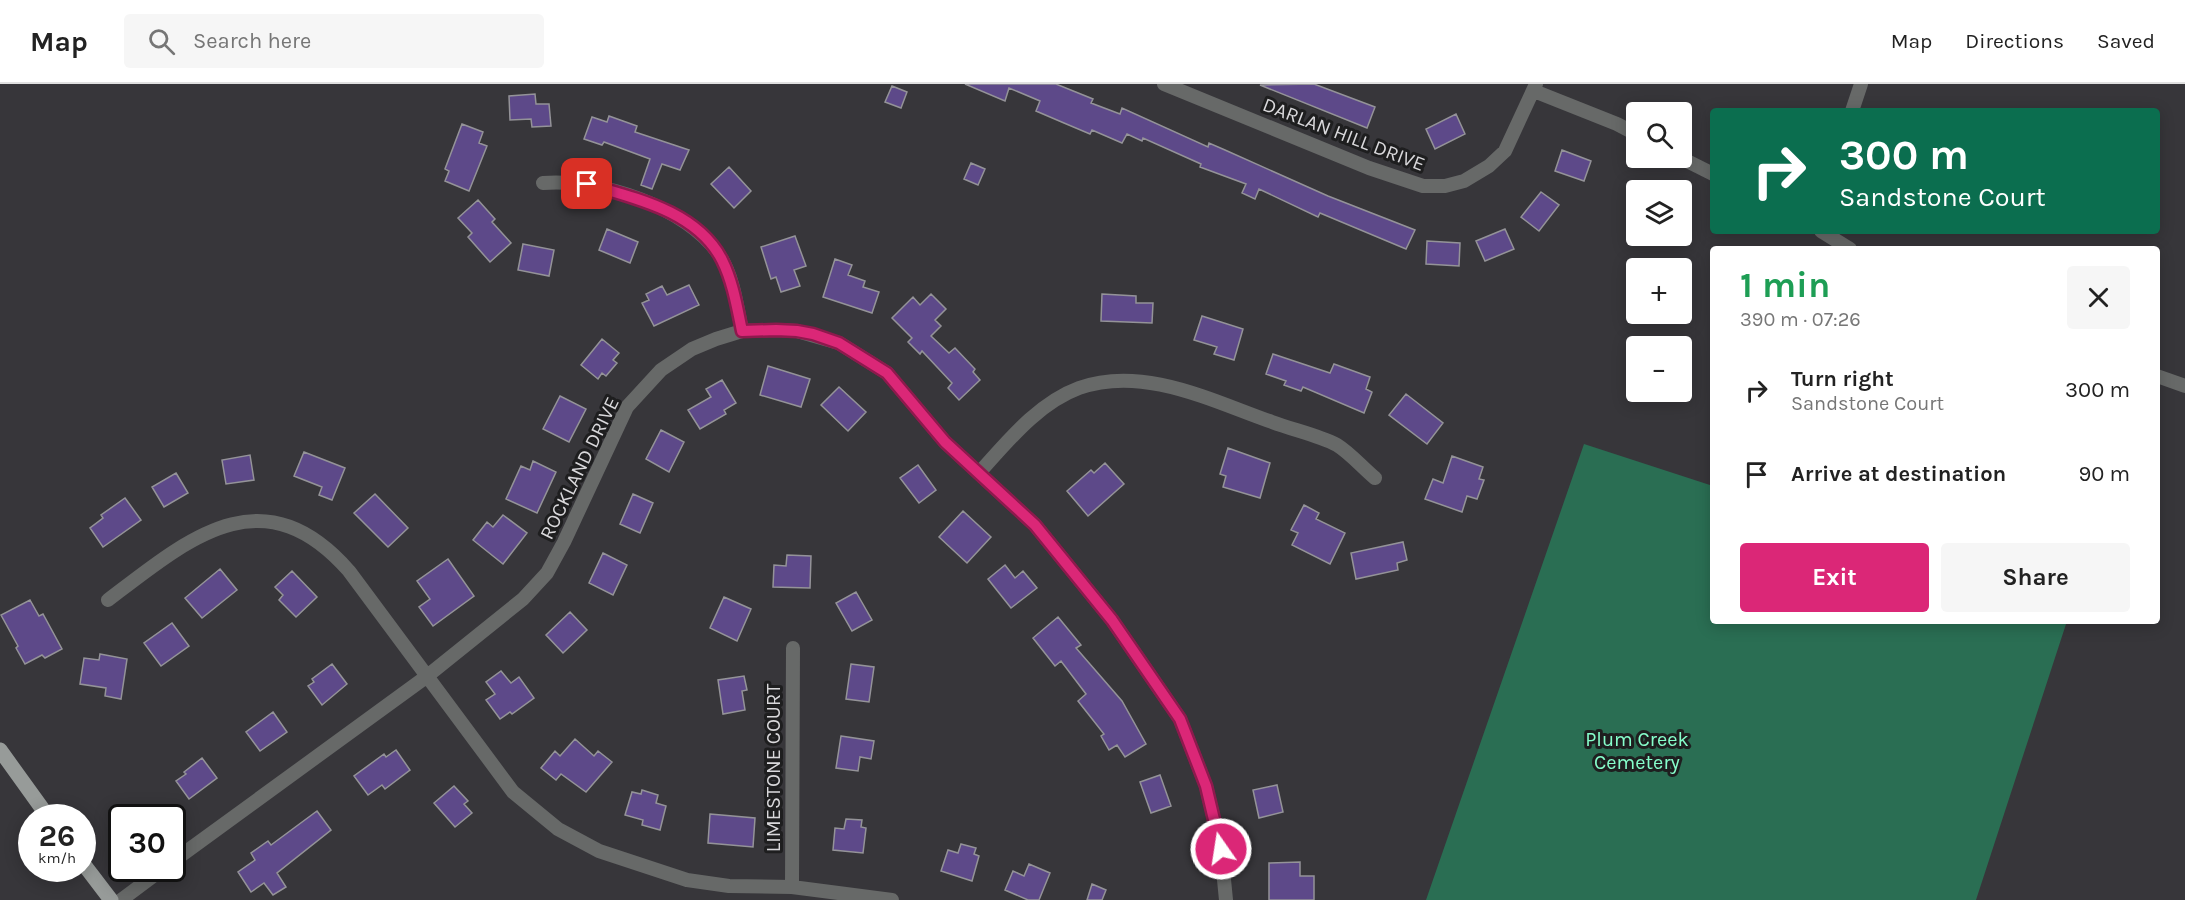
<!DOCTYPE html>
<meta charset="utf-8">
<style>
body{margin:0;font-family:Karla,sans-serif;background:#f6f6f6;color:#222;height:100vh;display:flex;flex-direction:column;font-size:22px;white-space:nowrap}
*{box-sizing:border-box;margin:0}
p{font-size:20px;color:#767676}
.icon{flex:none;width:33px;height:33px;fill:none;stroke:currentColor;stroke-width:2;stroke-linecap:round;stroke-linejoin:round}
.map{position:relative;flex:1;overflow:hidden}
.drawer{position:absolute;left:1710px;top:162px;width:450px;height:378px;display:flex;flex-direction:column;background:#fff;border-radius:6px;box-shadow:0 3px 15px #0003}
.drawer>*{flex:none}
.guide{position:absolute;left:1710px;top:24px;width:450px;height:126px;border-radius:6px;box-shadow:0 3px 15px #0003;background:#0b6e4f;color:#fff;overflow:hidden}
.fabs{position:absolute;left:1626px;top:18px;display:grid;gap:12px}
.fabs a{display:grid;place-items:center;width:66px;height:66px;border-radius:6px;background:#fff;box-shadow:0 3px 15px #0003;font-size:30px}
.speed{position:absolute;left:18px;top:720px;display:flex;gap:12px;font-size:30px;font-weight:700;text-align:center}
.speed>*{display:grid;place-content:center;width:78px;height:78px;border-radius:50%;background:#fff;box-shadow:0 3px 15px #0003;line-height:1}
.speed small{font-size:15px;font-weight:400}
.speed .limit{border:3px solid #111;border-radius:9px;background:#fff;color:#111}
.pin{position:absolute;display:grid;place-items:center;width:51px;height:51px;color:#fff;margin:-26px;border-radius:12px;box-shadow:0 3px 9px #0006}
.me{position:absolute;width:66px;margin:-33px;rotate:347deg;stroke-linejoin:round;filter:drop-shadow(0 0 4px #0008)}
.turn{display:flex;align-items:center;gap:21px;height:126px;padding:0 30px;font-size:27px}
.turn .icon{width:78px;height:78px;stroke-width:2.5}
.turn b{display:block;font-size:42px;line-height:51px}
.round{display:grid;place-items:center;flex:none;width:63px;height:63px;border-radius:6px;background:#f6f6f6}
.head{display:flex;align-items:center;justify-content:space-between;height:102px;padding:0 30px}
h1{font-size:36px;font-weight:700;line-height:45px;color:#1e9e55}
.primary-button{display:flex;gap:12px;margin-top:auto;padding:12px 30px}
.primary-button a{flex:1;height:69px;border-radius:6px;background:#db2777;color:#fff;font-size:24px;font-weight:700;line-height:69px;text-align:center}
.primary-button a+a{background:#f6f6f6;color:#222}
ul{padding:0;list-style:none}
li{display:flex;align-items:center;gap:18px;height:84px;padding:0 30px}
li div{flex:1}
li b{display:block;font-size:22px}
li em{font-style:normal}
header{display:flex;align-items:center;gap:36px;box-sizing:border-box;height:84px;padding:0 30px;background:#fff;border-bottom:2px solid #e0e0e0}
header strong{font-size:28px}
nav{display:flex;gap:33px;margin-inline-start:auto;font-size:21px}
.search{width:420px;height:54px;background:#f6f6f6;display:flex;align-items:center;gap:15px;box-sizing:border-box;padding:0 21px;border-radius:6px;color:#767676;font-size:22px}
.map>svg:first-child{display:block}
.green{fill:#2a6e53}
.building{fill:#5d4989;stroke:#949398;stroke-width:1.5}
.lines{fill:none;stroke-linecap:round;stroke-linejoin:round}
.minor{stroke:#676968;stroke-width:14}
.primary{stroke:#979b99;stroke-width:15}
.route-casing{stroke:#8e194d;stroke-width:15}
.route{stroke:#db2777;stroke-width:10}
.labels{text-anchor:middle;stroke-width:6;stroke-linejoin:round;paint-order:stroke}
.street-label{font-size:20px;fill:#d9d8db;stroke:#1e1e1f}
.park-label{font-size:20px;fill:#86fecb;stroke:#1e1e1f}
</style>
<header>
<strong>Map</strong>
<div class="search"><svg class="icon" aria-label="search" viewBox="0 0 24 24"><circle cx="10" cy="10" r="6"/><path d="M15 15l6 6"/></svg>Search here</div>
<nav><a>Map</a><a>Directions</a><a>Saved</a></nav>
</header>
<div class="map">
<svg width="2185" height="816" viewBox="0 0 2185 816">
<rect width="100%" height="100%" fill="#37363a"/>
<!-- green -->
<path class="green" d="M1584,360l129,42v135h354l-91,279h-550z"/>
<!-- building -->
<path class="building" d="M965,0h91l37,15 -2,4 29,11 2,-6 86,39 1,-4 16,7 103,46 87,34 -9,19 -86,-36 -2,4 -59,-28 -4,10 -13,-6 4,-9 -46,-17 1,-3 -58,-26 -1,3 -15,-7 -5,9 -30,-13 -2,4 -26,-11 -28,-12 4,-10 -31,-13 -4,13z
M1314,0l61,23 -8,21 -107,-43z
M892,2l15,6 -6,16 -16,-6z
M535,10l1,10h13l2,22 -19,1 -1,-8 -21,1 -1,-24z
M1456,30l9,20 -30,15 -9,-20z
M609,32l28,10 -2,6 54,18 -9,20 -18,-6 -10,25 -11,-4 9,-26 -46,-17 -2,3 -18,-6 8,-22 15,5z
M462,40l21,8 -4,11 8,3 -18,45 -24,-10 4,-10 -4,-2z
M1562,66l29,11 -7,20 -29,-10z
M971,79l14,6 -7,16 -14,-6z
M729,83l22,24 -17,17 -23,-24z
M1541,108l18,13 -20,26 -18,-14z
M478,116l17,19 -3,3 19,21 -21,19 -22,-25 4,-4 -14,-15z
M607,145l31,13 -8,21 -31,-13z
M1505,145l9,20 -29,12 -9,-20z
M795,152l11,30 -12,4 6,16 -19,6 -5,-15 -5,2 -10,-32z
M1427,157l33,2 -1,23 -33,-2z
M523,160l31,6 -5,26 -31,-6z
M835,175l17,6 -4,10 17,6 -2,6 16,5 -7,21 -49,-16z
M689,201l10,20 -45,21 -12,-23 7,-3 -3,-6 16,-8 5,9z
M931,210l15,15 -11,11 6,6 -10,10 18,17 6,-5 20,21 -2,3 7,8 -21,20 -11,-12 4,-5 -30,-32 -2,3 -12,-12 4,-4 -20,-20 21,-21 7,8z
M1102,210l34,2v7h17l-1,20 -51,-2z
M1202,232l41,13 -9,31 -20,-6 3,-7 -23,-7z
M602,255l17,14 -6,7 4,3 -11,13 -4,-3 -4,6 -17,-14z
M1273,270l57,19 4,-9 36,13 -4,12 6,3 -8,21 -61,-26 -2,4 -17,-6 2,-4 -20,-7z
M768,282l42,13 -9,28 -41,-12z
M722,296l14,23 -12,7 2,4 -26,15 -12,-19 23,-13 -5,-8z
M839,303l27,25 -18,19 -27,-26z
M1406,310l37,29 -16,21 -38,-29z
M560,312l26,13 -17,33 -26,-13z
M661,346l23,12 -15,30 -23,-13z
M1228,364l42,15 -10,35 -37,-11 3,-11 -6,-2z
M304,368l41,16 -13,32 -13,-5 3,-8 -28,-11z
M250,371l4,25 -28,4 -4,-24z
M1452,372l31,11 -4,12 5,1 -7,19 -10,-3 -5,16 -37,-13 8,-20 10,4z
M533,377l23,11 -19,41 -31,-14 15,-33 9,4z
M1105,379l19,21 -36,32 -21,-25 24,-21 3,3z
M918,381l18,25 -17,13 -19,-25z
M176,389l12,20 -24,14 -12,-20z
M375,410l33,34 -20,19 -34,-34z
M633,410l20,9 -13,30 -20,-9z
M125,414l16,22 -38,27 -13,-19 13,-10 -2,-3z
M1304,421l15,8 -3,6 29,14 -15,31 -38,-19 6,-12 -7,-3z
M963,427l28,26 -24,26 -28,-26z
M503,431l24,18 -24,31 -30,-24 14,-18 6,5z
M1403,458l4,18 -10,3 1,7 -42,9 -5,-26z
M603,469l24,12 -14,30 -24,-12z
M787,471l24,1 -1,32 -37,-1 1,-22 12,1z
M448,475l26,37 -41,30 -14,-19 11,-8 -13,-18z
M1005,481l10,13 8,-7 14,17 -26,20 -23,-29z
M220,485l17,21 -35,28 -17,-20z
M292,487l25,26 -21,20 -17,-17 4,-5 -8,-8z
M856,508l16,28 -20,11 -16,-28z
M724,513l27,12 -14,32 -27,-13z
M30,516l9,16 4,-2 19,35 -17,9 -3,-3 -17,9 -9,-16 2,-2 -17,-31z
M570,528l17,18 -24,23 -17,-18z
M1058,533l23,28 -5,3 46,53 24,43 -21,13 -8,-12 -8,5 -8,-14 3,-2 -26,-33 8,-7 -25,-33 -6,5 -22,-28z
M172,539l17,23 -28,20 -17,-23z
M100,570l27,5 -6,40 -16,-3 1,-8 -26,-4 4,-26 15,2z
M332,580l15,20 -25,21 -14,-19 6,-4 -2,-3z
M851,580l23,3 -5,35 -23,-3z
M501,587l10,12 8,-6 15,21 -22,16 -2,-2 -10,7 -14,-19 9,-6 -9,-12z
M744,592l3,14 -5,1 3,19 -22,4 -5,-34z
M273,628l14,20 -27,19 -14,-19z
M841,652l33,5 -3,18 -11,-2 -2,14 -22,-3z
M575,655l19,17 4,-5 14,11 -26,30 -25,-18 -5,6 -15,-12 14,-17 5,5z
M396,666l14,20 -25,19 -3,-4 -14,10 -14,-19 30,-22 2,3z
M202,674l15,20 -28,21 -13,-18 10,-7 -2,-2z
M1160,691l11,31 -20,7 -11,-31z
M1277,701l6,27 -24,6 -6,-28z
M454,702l14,15 -4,3 8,9 -17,14 -21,-24z
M642,706l16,5 -2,8 10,3 -6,24 -18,-5 1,-5 -18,-5 7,-23 9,2z
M317,727l14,19 -54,43 9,14 -13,8 -9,-12 -13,9 -13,-20 17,-12 -4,-7 17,-12 3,4z
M710,730l45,4 -2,29 -45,-4z
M846,735l16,1 -1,7 5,1 -3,25 -30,-3 2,-22 9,1z
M961,760l15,4 -2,6 5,2 -7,25 -31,-10 7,-21 10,3z
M1300,778v14h14v24h-45v-37z
M1029,780l21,9 -11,27h-11l-23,-10 8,-19 11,5z
M1092,800l14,6 -4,10h-15z"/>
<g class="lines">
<!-- minor -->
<path class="minor" d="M1164,0l205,84 54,18h22l19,-5 25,-15 16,-15 31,-67
M1534,7l83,33 19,10
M1852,27l9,-27
M1681,74l32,16
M543,99c56,-5 145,24 177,73 14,22 17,51 22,75
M1821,147l29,18
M2157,292l28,10
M979,389c28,-31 59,-70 100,-85 64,-23 133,13 193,34 21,8 46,13 65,23 13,8 26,23 38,33
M108,516c80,-61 155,-127 241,-29l164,221 45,37 41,22 88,29 42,6 63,1 100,13
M172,778l254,-185 97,-78 24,-26 17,-31 63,-135 34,-37 31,-21 24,-10 26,-8 34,-1 21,1 42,12 48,30 58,69 90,83 77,95 68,99 26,67 15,63 5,51
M792,803l1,-239
M121,816l43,-32"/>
<!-- primary -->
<path class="primary" d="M0,666l49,68
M82,778l29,38"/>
</g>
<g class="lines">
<!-- route casing -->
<g class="route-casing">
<path id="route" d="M587,100c47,14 110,27 135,76 11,22 15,47 20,71l34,-1 21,1 16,3 26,9 48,30 58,69 90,83 77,95 68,99 26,67 15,63"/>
</g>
<!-- route -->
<use href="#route" class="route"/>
</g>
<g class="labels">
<!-- street labels -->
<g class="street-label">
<text transform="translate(1344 50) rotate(21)" y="7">DARLAN HILL DRIVE</text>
<text transform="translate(579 384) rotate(-64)" y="7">ROCKLAND DRIVE</text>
<text transform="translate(773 684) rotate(-90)" y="7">LIMESTONE COURT</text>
</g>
<!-- park labels -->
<g class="park-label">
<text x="1637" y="662">Plum Creek<tspan x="1637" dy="23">Cemetery</tspan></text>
</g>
</g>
</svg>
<div class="fabs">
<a><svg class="icon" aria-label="search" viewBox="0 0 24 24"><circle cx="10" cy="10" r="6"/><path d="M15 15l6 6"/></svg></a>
<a><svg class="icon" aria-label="layers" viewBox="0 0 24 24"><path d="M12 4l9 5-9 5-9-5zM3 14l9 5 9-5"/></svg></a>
<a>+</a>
<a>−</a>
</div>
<div class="speed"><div>26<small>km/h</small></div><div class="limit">30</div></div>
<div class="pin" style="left:587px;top:100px;background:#d93025"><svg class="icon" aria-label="arrive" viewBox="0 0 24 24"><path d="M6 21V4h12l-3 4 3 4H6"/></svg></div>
<svg class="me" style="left:1221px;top:765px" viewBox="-20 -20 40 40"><circle r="17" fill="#db2777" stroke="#fff" stroke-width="3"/><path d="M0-11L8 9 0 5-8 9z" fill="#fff"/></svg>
<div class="guide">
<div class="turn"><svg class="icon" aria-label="right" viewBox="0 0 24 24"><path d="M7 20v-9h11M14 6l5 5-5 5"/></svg><div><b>300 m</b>Sandstone Court</div></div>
</div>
<section class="drawer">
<div class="head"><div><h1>1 min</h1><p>390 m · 07:26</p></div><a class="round"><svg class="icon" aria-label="close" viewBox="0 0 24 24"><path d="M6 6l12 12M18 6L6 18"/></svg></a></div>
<ul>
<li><svg class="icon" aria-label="right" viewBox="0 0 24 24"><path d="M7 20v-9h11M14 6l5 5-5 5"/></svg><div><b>Turn right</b><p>Sandstone Court</p></div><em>300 m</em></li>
<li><svg class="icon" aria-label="arrive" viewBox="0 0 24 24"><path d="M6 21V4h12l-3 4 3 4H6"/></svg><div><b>Arrive at destination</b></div><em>90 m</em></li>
</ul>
<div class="primary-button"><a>Exit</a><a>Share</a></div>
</section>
</div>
